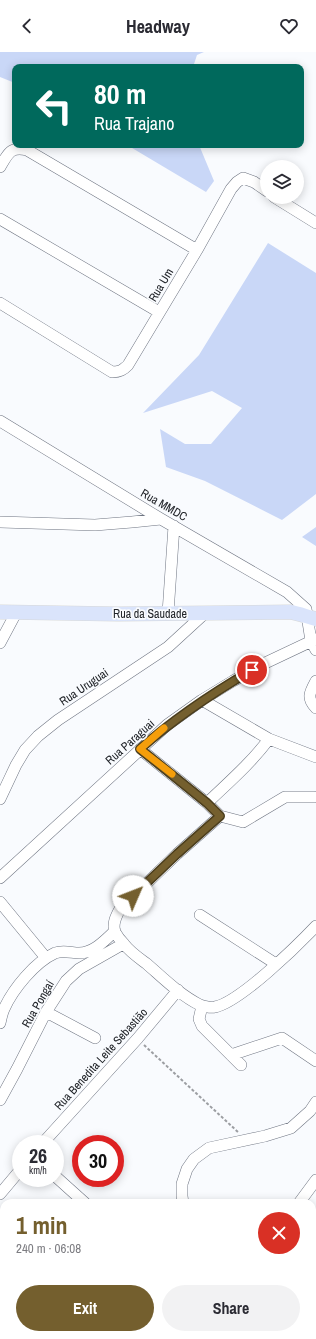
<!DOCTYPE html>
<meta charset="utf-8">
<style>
body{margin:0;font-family:"Archivo Narrow",sans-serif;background:#f2f2f3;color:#2b2b33;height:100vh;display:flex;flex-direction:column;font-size:15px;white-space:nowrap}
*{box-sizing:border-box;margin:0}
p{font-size:13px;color:#7c7c81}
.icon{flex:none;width:22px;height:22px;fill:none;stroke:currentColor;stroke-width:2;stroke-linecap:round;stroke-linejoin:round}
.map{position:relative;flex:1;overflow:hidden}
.sheet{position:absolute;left:0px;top:1147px;width:316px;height:140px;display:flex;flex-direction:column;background:#fff;border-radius:12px 12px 0 0;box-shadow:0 2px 10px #0003}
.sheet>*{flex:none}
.top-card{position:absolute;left:12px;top:12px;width:292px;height:84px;border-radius:8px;box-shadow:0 2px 10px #0003;background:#00695c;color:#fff;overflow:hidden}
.fabs{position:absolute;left:260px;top:108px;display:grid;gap:8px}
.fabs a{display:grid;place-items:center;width:44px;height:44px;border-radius:50%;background:#fff;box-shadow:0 2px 10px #0003;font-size:20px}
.speed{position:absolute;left:12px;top:1083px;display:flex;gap:8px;font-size:20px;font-weight:700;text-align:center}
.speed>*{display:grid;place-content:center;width:52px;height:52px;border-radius:50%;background:#fff;box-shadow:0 2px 10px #0003;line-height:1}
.speed small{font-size:10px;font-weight:400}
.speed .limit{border:6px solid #d22;background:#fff;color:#111}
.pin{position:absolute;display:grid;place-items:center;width:34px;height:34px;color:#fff;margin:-17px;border:2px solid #fff;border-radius:50%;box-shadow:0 1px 4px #0007}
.me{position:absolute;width:44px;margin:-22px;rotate:46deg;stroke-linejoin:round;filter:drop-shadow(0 0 3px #0008)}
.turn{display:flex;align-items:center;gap:14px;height:84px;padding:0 16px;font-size:18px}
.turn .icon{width:52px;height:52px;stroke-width:2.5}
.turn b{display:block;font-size:28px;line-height:34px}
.round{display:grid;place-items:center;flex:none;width:42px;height:42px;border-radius:21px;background:#f2f2f3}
.headline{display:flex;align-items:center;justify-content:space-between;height:68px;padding:0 16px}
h1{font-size:24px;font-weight:700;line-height:30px;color:#745f2e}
.action{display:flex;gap:8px;margin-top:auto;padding:8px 16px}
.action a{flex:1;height:46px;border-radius:24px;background:#745f2e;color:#fff;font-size:16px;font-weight:700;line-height:46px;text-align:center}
.action a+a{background:#f2f2f3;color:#2b2b33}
header{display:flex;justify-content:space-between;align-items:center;height:52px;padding:0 16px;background:#fff;font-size:18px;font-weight:700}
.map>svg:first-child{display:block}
.green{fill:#c9d7f7}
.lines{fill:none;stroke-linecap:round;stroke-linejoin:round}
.minor-casing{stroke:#6f7582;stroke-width:12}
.major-casing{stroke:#d7d8d8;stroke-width:15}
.path{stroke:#9c9ea2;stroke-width:2;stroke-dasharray:3 2;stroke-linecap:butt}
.minor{stroke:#fff;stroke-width:11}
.major{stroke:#dae4fb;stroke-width:14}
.route-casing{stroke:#4b3e1e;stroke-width:10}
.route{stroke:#745f2e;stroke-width:7}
.slow{stroke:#f59e0b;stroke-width:7}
.labels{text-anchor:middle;stroke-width:3.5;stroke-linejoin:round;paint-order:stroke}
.street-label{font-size:12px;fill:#212429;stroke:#f9fbfe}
</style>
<header><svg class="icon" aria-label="back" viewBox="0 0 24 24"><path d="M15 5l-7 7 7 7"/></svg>Headway<svg class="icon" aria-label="heart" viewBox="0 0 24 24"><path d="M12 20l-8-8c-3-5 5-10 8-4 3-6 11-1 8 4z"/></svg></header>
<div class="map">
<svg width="316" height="1287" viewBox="0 0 316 1287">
<rect width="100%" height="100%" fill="#f9fbfe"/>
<!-- green -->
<path class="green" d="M0,0h204l-7,3 -4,12h-178v16l-15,-6z
M127,93h72l15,36 -8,11z
M268,191l48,30v221l-34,26 -77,-39 -39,-14 -6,-38 25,15h26l31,-36 -30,-17 -69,22 56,-58z
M316,475v19l-14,-9z"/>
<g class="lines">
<!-- minor casing -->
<g class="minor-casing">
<path id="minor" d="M0,115c8,-13 10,-21 27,-17l170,100
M274,145l42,26
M0,167l159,93
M0,251l112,69c8,0 11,-2 16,-7l69,-115 34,-61 6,-7 6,-4 11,4 13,9
M0,369l161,98 126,73 19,17 5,32 5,9
M0,470l95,3 37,-3 29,-3
M168,561l6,-87
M0,591l16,-30
M316,629c-6,11 -10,17 0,27
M202,648l67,39 47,18
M140,697l67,54 13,13
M0,747l16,-34 9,-15 13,-14 20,-16 110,-73 36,-33
M207,751c22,-21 44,-40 62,-64
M220,764l-43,38 -57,55c-4,7 -8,15 -5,23 2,4 6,9 9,12 6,8 15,14 23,20 16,14 33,31 53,41 3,1 11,3 15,2 25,-5 83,-62 101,-81
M220,764l23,6 42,-25h29
M0,826l167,-153 35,-25 31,-19 28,-16 55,-26
M0,850l46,56
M200,863l76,49
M202,954l-3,13 3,7 39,39
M46,960l49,26
M0,971c1,-4 2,-10 4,-14 9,-20 31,-47 51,-56 8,-3 17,0 24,0 15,0 26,-13 36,-22
M231,1003l51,-17 34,23
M0,1048l17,-31 29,-57 20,-31 13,-12 44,-25
M42,1092l96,-106 40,-48
M55,1124l30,27
M0,1142l21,-25
M183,1151l-1,-7v-12l5,-15 7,-10 15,-11 56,-12 26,-8 19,-17 6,-9
M299,1151l17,-23
M0,1203l4,1
M312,1266l4,2
M158,1283l6,4
M212,1283l1,4"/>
</g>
<!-- major casing -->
<g class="major-casing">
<path id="major" d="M0,560l118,2 172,-2c9,1 17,5 26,7"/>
</g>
<!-- path -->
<path class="path" d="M144,993l94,87
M41,1287l3,-4"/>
<!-- minor -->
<use href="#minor" class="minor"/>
<!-- major -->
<use href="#major" class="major"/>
</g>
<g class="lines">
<!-- route casing -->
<g class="route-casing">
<path id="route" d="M133,844l44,-42 43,-38 -13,-13 -67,-54c36,-32 71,-55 112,-79"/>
</g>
<!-- route -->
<use href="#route" class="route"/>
<!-- slow -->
<path class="slow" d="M164,676l-24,21 32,25"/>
</g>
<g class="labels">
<!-- street labels -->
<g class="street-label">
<text transform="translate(161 233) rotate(-59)" y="4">Rua Um</text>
<text transform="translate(164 453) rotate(30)" y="4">Rua MMDC</text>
<text x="150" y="566">Rua da Saudade</text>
<text transform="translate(84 635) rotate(-34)" y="4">Rua Uruguai</text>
<text transform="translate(130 690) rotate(-42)" y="4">Rua Paraguai</text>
<text transform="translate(38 952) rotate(-60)" y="4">Rua Pongaí</text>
<text transform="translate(101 1007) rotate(-48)" y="4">Rua Benedita Leite Sebastião</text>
</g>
</g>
</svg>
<div class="fabs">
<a><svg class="icon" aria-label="layers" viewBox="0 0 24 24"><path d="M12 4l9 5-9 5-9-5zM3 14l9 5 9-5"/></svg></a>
</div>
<div class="speed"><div>26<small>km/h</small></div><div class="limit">30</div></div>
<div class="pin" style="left:252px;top:618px;background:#d93025"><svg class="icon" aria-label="arrive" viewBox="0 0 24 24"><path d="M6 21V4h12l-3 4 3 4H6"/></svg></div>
<svg class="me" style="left:133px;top:844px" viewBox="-20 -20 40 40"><circle r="19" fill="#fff"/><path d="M0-13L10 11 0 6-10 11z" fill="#745f2e"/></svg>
<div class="top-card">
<div class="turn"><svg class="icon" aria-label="left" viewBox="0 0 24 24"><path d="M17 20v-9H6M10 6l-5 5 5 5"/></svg><div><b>80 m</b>Rua Trajano</div></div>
</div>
<section class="sheet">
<div class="headline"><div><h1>1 min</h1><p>240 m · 06:08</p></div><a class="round" style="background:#d93025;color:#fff"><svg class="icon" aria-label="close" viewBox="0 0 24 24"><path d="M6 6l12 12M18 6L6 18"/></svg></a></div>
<div class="action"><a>Exit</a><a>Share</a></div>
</section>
</div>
